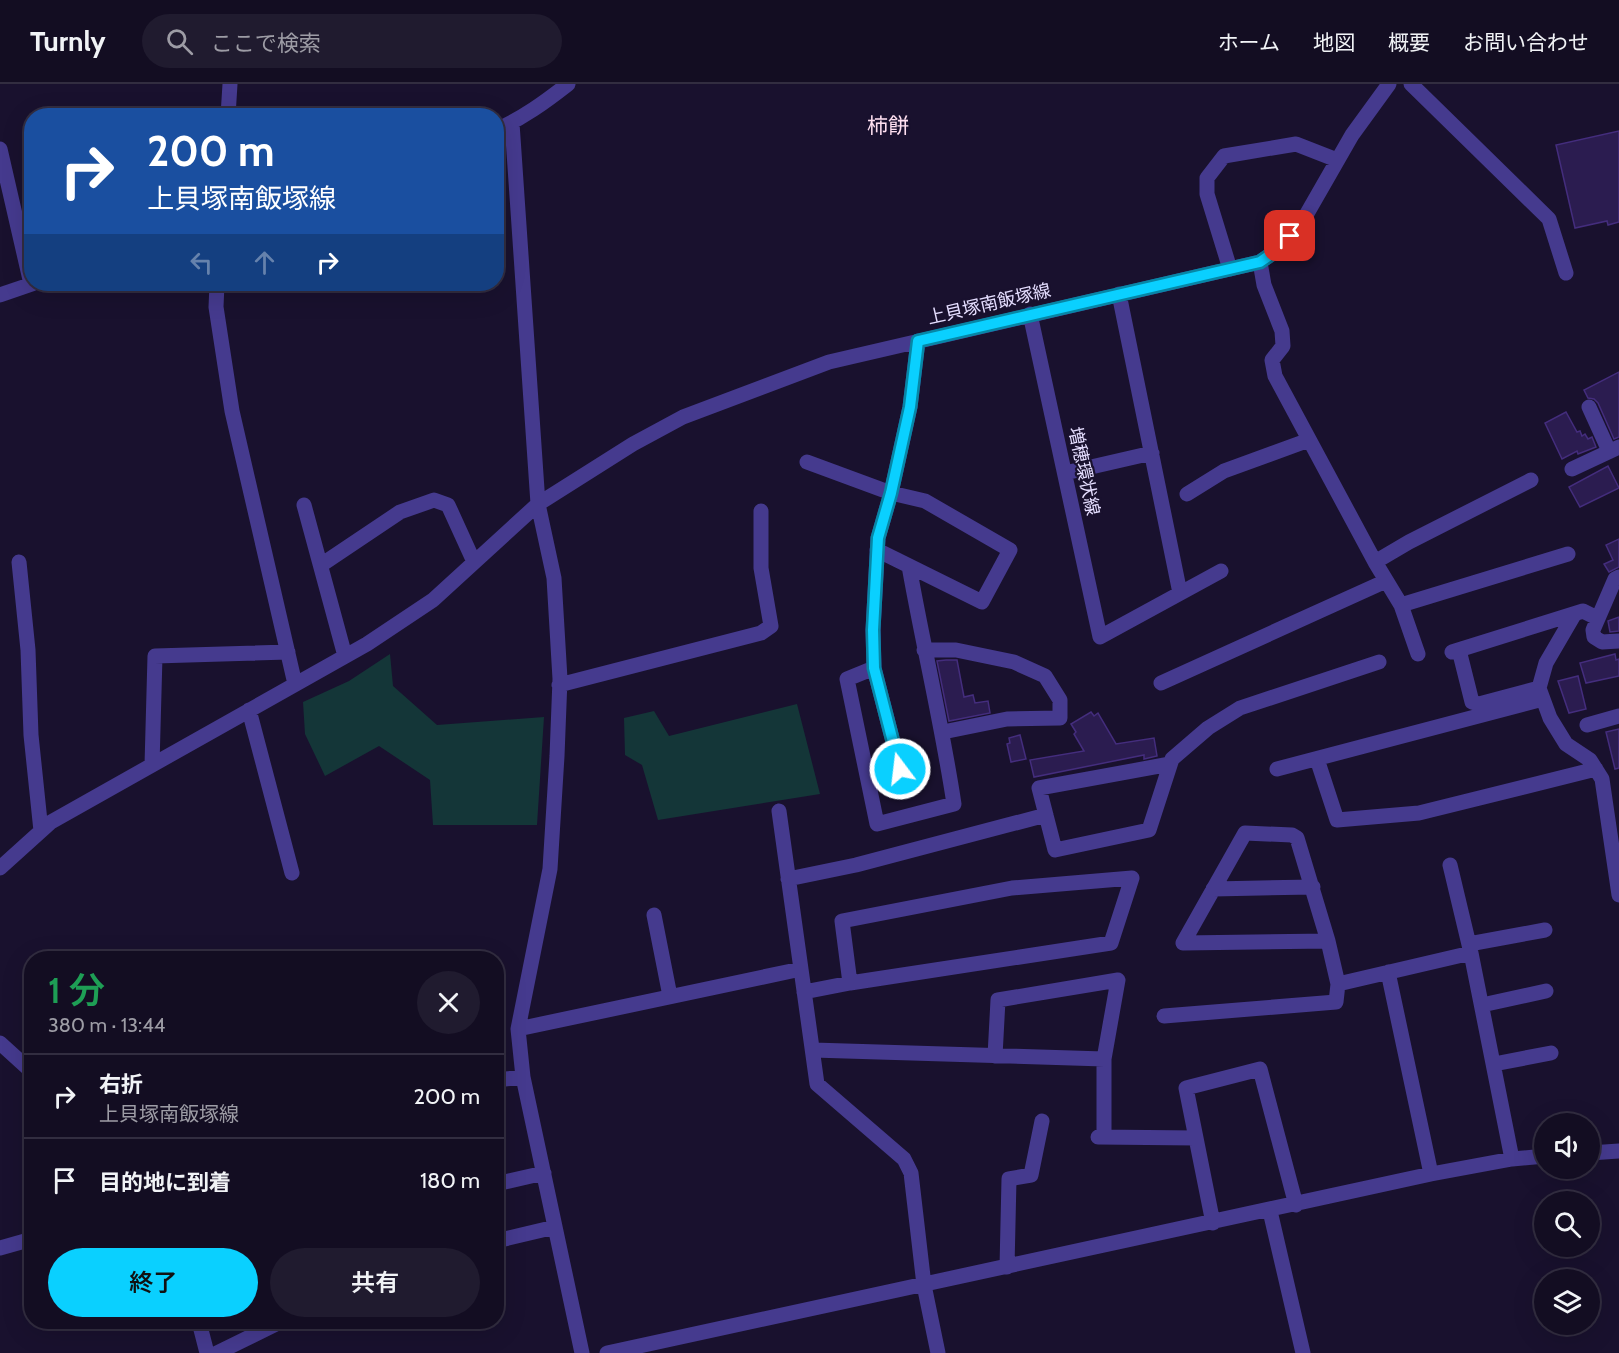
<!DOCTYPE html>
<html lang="ja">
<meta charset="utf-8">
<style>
body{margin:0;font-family:Cabin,"Noto Sans JP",sans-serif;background:#201b2f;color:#f1f3f6;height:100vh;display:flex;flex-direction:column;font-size:22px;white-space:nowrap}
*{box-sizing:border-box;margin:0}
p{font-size:20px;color:#9d9ca5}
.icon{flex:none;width:33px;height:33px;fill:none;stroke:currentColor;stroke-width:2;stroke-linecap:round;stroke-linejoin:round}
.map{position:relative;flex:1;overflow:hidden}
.sheet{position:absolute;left:24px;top:867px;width:480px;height:378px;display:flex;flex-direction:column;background:#130d22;border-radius:24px;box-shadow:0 6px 24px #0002,0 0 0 2px #322d40}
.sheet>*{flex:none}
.top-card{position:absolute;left:24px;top:24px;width:480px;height:183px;border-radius:24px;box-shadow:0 6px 24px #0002,0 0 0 2px #322d40;background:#1a4fa0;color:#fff;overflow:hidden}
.controls{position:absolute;left:1534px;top:1029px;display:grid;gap:12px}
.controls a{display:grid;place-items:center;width:66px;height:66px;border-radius:50%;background:#130d22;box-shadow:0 6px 24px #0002,0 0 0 2px #322d40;font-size:30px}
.pin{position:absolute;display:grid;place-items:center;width:51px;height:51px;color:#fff;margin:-26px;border-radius:12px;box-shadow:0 3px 9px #0006}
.me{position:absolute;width:66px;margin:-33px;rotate:345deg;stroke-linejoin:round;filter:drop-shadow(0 0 4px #0008)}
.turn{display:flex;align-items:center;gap:21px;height:126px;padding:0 24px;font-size:27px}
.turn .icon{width:78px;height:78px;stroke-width:2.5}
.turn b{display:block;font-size:42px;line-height:51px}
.lanes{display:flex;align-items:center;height:57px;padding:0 24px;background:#0003;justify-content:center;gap:30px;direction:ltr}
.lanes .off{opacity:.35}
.round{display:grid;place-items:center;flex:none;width:63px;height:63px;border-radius:32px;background:#201b2f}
.head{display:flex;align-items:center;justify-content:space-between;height:102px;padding:0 24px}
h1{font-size:36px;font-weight:600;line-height:45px;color:#1e9e55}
.cta{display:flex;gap:12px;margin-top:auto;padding:12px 24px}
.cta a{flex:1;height:69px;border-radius:36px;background:#0ad0ff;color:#111;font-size:24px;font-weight:600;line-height:69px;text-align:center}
.cta a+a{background:#201b2f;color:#f1f3f6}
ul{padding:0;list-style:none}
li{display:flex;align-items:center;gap:18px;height:84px;padding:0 24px;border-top:2px solid #322d40}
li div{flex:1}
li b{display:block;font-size:22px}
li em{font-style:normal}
header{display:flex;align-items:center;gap:36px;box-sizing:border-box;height:84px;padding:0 30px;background:#130d22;border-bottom:2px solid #322d40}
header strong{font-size:28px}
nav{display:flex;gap:33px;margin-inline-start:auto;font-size:21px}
.search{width:420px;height:54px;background:#201b2f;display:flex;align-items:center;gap:15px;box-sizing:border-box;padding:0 21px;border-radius:33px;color:#9d9ca5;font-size:22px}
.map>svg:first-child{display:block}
.green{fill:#143638}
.building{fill:#2b1c50;stroke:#442d7d;stroke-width:1.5}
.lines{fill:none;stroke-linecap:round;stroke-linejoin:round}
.minor{stroke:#453a8e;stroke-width:15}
.route-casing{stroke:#0687a6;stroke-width:15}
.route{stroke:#0ad0ff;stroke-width:10}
.labels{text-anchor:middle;stroke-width:4.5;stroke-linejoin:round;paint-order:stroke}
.street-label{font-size:18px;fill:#e5deff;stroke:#19112e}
.quarter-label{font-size:21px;fill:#ffe0f1;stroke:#19112e}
</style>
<header>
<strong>Turnly</strong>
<div class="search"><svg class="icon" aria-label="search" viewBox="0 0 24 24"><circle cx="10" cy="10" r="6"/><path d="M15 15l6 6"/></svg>ここで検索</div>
<nav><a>ホーム</a><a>地図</a><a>概要</a><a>お問い合わせ</a></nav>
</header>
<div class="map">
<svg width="1619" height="1269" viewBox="0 0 1619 1269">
<rect width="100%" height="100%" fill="#19112e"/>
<!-- green -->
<path class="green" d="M390,570l3,32 44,39 107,-8 -7,108h-104l-3,-45 -51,-34 -54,30 -20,-42 -2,-32 46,-21z
M797,620l23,90 -162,26 -16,-55 -17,-10 -1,-37 30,-7 15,25z"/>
<!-- building -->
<path class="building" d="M1619,47v91l-11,3 -1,-4 -32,7 -19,-83z
M1619,288v65l-5,2 -16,-36 -4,-4 -6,-1 -4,-8z
M1566,328l11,20 3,-1 2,5 3,-2 3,5 4,-2 4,10 -18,7 -1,-3 -15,8 -17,-36z
M1608,382l11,22 -39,19 -11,-20z
M1619,455v28l-10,5 -5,-8 9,-4 -7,-15z
M1619,533v14l-9,1 -2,-11z
M1615,570l1,6 3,-1v17l-33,7 -6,-20z
M946,576h11l7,37 9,-2 2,8 13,-2 2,12 -41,8 -12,-60z
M1578,592l8,33 -17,4 -11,-32z
M1091,628l3,4 4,-3 18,31 38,-6 3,18 -13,3v-4l-110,22 -4,-17 54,-9 -10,-17 2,-2 -5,-8z
M1619,645v39l-4,1 -9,-37z
M1020,651l6,24 -15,3 -4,-18 3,-1 -1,-5z"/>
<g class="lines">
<!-- minor -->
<path class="minor" d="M1411,0l138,135 17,54
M228,32l2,-32
M512,39l26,381 16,74 6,101 -3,77 -7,113 -32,160 5,48 59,276
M496,46c27,-12 49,-28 72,-46
M0,65l31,135
M1260,178l4,23 18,46 1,15 -11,14 3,16 100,186 26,43 17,49
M1230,185l-23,-75v-16l17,-22 72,-12 41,16
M217,200l-1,23 16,104 63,273
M1119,210l61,299
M0,211l32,-11
M1030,230l70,323 121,-66
M1589,323l20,44
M807,378l84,31 34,8 85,49 -28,52 -105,-52
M1572,385l47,-22
M1065,389l87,-20
M1187,410l37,-23 85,-31
M304,421l41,151
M19,478l9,88 3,85 10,96
M1375,478l34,-20 122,-62
M321,481l79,-53 34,-12 14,5 26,57
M1619,493l-4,2 -22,51 1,7 8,5 17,-1
M1401,521l167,-51
M1574,531l-28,48 -7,25 11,30 16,26 24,16 12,19 17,116
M924,566h32l58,12 31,14 15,24v18l-53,1 -64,13
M1459,566l13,52 7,2 60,-16
M1452,568l131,-41 14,7
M874,584l-27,11 30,145 77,-20c-12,-80 -31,-159 -45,-238
M1161,599l225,-102
M559,601l202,-52 10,-7 -10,-58v-57
M249,626l43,163
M1587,641l32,-9
M1317,675l20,61 82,-7 177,-44
M1170,680l-131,24 16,62 94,-20 23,-71 36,-31 32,-20 139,-46
M152,681l3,-109 133,-4
M900,685l-26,-101 -1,-38 5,-92 13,-45 19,-86 8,-66
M1277,685l266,-70
M779,727l38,273 87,75 7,14 13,112 14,68
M1450,781l21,88 41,206
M0,784l51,-46 316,-178 66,-44 105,-96 95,-60 50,-27 146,-55 431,-100 20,-14 21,-24 51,-89 37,-51
M788,795l68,-14 190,-50
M1213,805l100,-2
M654,831l16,81
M1183,859l145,-2
M1469,860l76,-14
M1388,888l43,202
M1338,900l133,-31
M804,908l46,-9 261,-40 21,-65 -120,10 -170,33 8,62
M1482,921l64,-14
M1164,932l172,-14 2,-18 -10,-43 -31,-103 -5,-3 -47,-2 -62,110
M518,945l283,-60
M0,959l32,29
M813,966l291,9
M995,972l3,-56 120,-20 -14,79v78
M1494,980l57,-11
M496,996l27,-3
M1098,1053l98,1
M1590,1069l29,-2
M496,1100l48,-11
M1270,1127l33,142
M1213,1139l-27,-135 74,-19 36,136
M496,1157l59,-14
M0,1164l32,-9
M1007,1183l2,-88 22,-4 11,-54
M199,1238l8,31
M217,1269l63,-31
M607,1269l824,-179 81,-15 33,-3"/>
</g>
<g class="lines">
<!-- route casing -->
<g class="route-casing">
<path id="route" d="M900,685l-26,-101 -1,-38 5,-92 13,-45 19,-86 8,-66 342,-79 20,-14 10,-12"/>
</g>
<!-- route -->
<use href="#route" class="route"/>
</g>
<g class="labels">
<!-- street labels -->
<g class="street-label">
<text transform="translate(989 220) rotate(-13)" y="6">上貝塚南飯塚線</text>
<text transform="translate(1084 387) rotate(78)" y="6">増穂環状線</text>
</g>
<!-- quarter labels -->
<g class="quarter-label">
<text x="888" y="49">柿餅</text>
</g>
</g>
</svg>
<div class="controls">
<a><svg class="icon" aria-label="sound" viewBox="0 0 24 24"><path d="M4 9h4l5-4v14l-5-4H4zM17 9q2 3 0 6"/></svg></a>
<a><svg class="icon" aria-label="search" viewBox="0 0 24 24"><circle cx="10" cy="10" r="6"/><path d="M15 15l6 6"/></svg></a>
<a><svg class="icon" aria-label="layers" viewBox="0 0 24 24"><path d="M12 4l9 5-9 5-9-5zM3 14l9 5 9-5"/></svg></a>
</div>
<div class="pin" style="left:1290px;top:152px;background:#d93025"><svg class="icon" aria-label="arrive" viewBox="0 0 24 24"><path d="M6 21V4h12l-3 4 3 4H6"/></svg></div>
<svg class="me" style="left:900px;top:685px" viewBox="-20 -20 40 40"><circle r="17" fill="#0ad0ff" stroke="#fff" stroke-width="3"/><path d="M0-11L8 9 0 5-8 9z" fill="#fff"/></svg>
<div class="top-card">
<div class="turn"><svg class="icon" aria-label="right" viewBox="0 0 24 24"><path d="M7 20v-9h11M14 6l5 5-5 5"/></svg><div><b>200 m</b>上貝塚南飯塚線</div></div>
<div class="lanes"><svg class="icon off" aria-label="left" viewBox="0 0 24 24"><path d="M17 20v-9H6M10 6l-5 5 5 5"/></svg><svg class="icon off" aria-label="ahead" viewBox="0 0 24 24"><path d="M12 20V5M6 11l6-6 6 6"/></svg><svg class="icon" aria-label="right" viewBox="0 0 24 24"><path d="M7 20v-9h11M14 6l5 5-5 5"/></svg></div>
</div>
<section class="sheet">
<div class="head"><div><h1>1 分</h1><p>380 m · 13:44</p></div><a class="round"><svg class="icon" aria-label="close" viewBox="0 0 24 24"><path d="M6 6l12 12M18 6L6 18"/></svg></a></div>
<ul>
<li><svg class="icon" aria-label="right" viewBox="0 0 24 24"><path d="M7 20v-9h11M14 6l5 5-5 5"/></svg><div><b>右折</b><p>上貝塚南飯塚線</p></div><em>200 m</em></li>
<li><svg class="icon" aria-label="arrive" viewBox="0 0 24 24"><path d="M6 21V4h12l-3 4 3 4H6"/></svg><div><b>目的地に到着</b></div><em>180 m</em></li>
</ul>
<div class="cta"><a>終了</a><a>共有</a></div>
</section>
</div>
